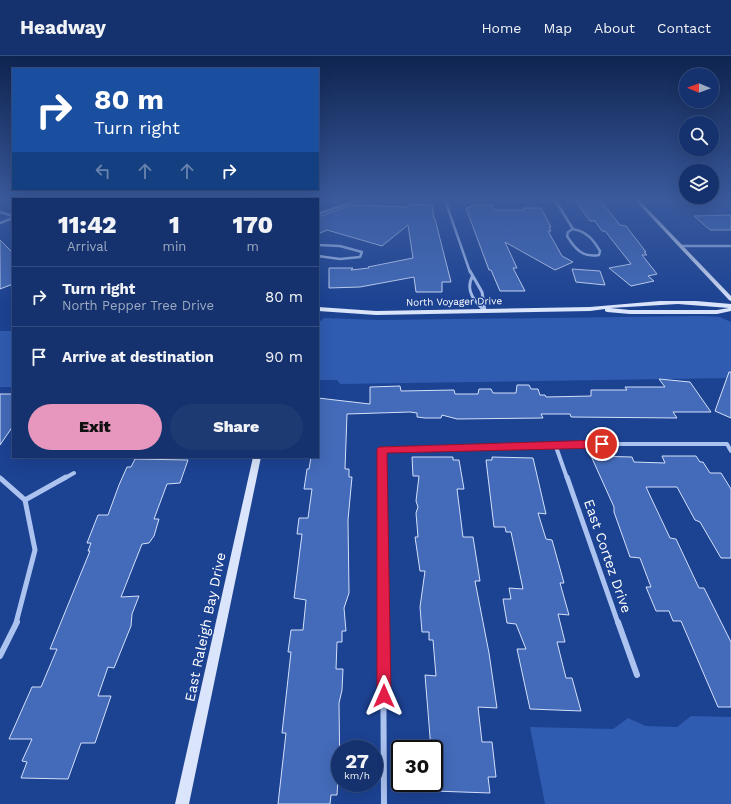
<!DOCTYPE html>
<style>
body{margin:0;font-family:"Work Sans",sans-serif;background:#1e3a73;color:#f1f3f6;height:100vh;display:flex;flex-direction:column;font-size:15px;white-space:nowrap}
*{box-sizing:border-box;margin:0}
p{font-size:13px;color:#9daac2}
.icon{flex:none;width:22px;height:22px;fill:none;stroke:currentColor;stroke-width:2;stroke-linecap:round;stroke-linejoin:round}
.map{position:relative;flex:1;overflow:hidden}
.side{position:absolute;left:12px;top:142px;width:307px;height:260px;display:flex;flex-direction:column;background:#15326e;border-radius:0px;box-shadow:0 4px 16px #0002,0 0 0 1px #344d81}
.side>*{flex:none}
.top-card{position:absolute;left:12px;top:12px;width:307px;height:122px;border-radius:0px;box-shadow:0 4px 16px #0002,0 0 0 1px #344d81;background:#1a4fa0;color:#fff;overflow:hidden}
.needle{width:26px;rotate:271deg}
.tools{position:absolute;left:679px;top:12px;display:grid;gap:8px}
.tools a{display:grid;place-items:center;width:40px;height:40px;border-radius:50%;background:#15326e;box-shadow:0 4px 16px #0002,0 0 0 1px #344d81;font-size:20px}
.speed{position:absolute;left:331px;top:684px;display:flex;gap:8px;font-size:20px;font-weight:700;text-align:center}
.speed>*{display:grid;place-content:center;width:52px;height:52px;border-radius:50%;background:#15326e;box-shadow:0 4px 16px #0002,0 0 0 1px #344d81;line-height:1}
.speed small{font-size:10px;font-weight:400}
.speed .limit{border:2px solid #111;border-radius:6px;background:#fff;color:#111}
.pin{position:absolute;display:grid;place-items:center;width:34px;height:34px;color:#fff;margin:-17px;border:2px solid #fff;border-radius:50%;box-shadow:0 1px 4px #0007}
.me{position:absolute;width:44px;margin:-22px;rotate:0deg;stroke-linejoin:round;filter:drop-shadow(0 0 3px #0008)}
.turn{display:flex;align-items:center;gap:14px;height:84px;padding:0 16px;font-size:18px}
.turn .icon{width:52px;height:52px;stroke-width:2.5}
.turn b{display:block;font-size:28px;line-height:34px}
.lanes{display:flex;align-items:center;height:38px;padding:0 16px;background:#0003;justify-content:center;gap:20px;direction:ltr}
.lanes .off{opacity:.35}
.eta{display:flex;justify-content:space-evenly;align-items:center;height:68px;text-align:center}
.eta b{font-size:24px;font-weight:800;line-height:28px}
.primary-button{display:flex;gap:8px;margin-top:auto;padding:8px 16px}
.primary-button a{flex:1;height:46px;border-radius:24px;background:#e797bd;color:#111;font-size:16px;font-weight:800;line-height:46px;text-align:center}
.primary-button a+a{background:#1e3a73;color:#f1f3f6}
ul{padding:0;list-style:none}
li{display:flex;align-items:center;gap:12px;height:60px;padding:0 16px;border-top:1px solid #344d81}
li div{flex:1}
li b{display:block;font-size:15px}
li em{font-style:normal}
header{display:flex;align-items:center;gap:24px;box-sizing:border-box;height:56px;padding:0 20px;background:#15326e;border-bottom:1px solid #344d81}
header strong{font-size:19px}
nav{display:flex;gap:22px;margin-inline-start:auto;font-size:14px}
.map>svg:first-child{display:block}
.green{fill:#2f5bb0}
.building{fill:#446bb9;stroke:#d3e0fa}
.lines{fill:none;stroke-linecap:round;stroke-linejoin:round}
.street-far4{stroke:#acc3ef;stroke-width:2.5}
.street-far3{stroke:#acc3ef;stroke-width:3}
.street-far2{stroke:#acc3ef;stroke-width:4}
.street-far1{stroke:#acc3ef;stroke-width:5}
.street{stroke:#acc3ef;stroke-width:6}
.secondary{fill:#dae4fa;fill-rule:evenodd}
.route{fill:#e11d48;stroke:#92132f}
.labels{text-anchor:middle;stroke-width:3;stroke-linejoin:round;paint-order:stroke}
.far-street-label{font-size:10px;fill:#fff;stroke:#1c4292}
.near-street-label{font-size:14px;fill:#fff;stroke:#1c4292}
</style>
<header>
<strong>Headway</strong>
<nav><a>Home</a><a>Map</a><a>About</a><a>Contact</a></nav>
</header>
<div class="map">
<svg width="731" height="748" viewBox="0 0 731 748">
<rect width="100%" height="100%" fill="#1c4292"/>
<!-- green -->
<path class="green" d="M701,260l19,1 11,5v56l-391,6 -3,-4h-19v-57l6,-5 54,2z
M0,275h13v56h-13z
M691,660l40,1v87h-186l-15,-77 83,2 15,-11 18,8 31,1z"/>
<!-- building -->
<path class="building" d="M575,144h25l20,25 6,1 20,26h-2l3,3h-5l15,19 -9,2 6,5 -23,5 -22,-18 22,-4 -26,-33h-3l-7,-10h-5z
M409,148l23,1 2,14h1l16,63h-9v10h-26l-2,-15 -54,10 -31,1v-20h24l-2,2 18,-2 -1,-1 45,-9 -5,-33 -26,21 -55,-16 -9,4v-17l33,-12 56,2z
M471,149h21l2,5h30l-1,-2h18l10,19h-2l2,4h-3l14,25 11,6 -18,8 -50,-28 12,26h-4l12,23h-25l-9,-21h-2l-23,-62 6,-1z
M731,159v15h-21l-16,-14z
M0,184l13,13v31l-13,5z
M572,213l28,2 5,14 -29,-3z
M729,316h2v46l-16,-7z
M659,323l31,3 21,30h-38l4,6 -106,-1 -1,-3h-29l2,4 -86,1 -15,-4 -1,3h-16l-8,-1v-4l-7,-1 -63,2 -2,55h4v8h3l-4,43 1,73 -5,15 2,23h-4v11h-5l-1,27h7l-1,21 -3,13 1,77h-2l-1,15h-6l-1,9h-52l8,-71h-4l9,-81h-3l3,-22h12l3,-30 -12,-2 8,-64h-5l2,-16h9l4,-29h-8l3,-20h2l2,-12h7v-59l52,6v-17l30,-1 1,5 53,-1 1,4h23l1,-5h12l2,4h23l1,-8h12l2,4h7l2,6h5l1,2 45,-1v-6h36l-2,-3h40z
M0,338h13v32l-13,19z
M591,400l41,1 2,5 31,1 -3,-7h34l4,6h3l7,11h11l10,16v69h-10l-21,-36 -5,-2 -18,-33h-31l24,51 6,1 23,49h5l27,54v65h-13l-37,-86h-8l-4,-10h-13l-10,-24h5l-11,-29 -10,-1 -16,-45v-5z
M412,401h41v3h6l5,29h-7l6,48h10l7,44h-5l14,72 8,55 -19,-1 4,35h10l4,35h-8l2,16 -56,-2v-42h-3l-6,-74 11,1 -3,-36h-4v-8h-7l-2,-25 5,-36h-5l-5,-34h3l-2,-24 2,-6 -2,-6 3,-25h-6z
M492,401l41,1 13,56 -8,-1 8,26 6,1 12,43h-4l9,32 -11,-1 7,28h-8l9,36h6l9,33 -51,-2 -13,-60h9l-10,-25 -9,-1 -4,-24h8l-2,-11 14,1 -12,-57h-5l-1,-5h-11l-8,-67h6z
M135,403l53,1 -8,23 -13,1 -13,35h5l-5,17 -5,7 -7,1 -21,53 18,-1 -7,18 -1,12 -17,42 -6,-1 -10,29h13l-16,47h-14l-13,36 -47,-1 6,-16 -5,-1 10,-22h-23l23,-52h9l16,-38h-7l40,-98h-2l3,-8h-4l11,-28h10l11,-30 8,-18h4z"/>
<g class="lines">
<!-- street-far4 -->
<path class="street-far4" d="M445,144l25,72
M555,144l18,29
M0,156l13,4
M318,158l31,-11 16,-3
M0,167l13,-5
M573,173c14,3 20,10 27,22l-1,4c-16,3 -24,-6 -32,-19l1,-4z
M318,189l22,1 22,6 -2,5 -20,2 -22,-3
M681,190h50"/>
<!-- street-far3 -->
<path class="street-far3" d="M470,215l12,21 3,19
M472,221c-7,14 3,25 13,34"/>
<!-- street-far2 -->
<path class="street-far2" d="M555,388l12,34
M65,422l9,-5
M382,422v-29l173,-5h172l4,7"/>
<!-- street-far1 -->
<path class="street-far1" d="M382,421l1,146
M567,421l51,146
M0,422l25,22
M25,444l41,-23
M16,567l19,-73 -10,-50"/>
<!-- street -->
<path class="street" d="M383,566l1,182
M618,566l19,53
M0,600l17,-34"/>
<!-- secondary -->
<path class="secondary" d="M635,144h4l92,96v5l-2,-1z
M660,245h36l35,3v7l-14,3h-87l-23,-2 -2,-1v-2l-15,2 -214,4 -58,-4v-4l58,4 214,-4zM678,248l51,4 -12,2h-87l-20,-2z
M253,401h8l-72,347h-14z"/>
</g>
<!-- sky -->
<linearGradient id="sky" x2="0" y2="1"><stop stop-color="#0f2450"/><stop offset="0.58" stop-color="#3a5a9d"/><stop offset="1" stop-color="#3a5a9d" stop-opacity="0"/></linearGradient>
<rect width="731" height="248" fill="url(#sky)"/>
<!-- route -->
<path class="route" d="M602,384l3,2 2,2 -2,3 -3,1 -215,5 4,243 -2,5 -5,2 -5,-2 -2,-5v-247l2,-2z"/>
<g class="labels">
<!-- far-street labels -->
<g class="far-street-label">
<text transform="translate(454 245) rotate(-1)" y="4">North Voyager Drive</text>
</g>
<!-- near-street labels -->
<g class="near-street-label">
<text transform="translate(608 500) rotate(71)" y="5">East Cortez Drive</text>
<text transform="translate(205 571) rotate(-78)" y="5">East Raleigh Bay Drive</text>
</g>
</g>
</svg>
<div class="tools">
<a><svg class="needle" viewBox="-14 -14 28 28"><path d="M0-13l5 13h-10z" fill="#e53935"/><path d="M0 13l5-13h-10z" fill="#9daac2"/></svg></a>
<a><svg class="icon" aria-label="search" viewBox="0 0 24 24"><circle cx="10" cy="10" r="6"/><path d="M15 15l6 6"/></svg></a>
<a><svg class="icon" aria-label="layers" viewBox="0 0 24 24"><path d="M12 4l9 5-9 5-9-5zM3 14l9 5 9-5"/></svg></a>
</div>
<div class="speed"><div>27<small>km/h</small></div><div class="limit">30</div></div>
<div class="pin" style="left:602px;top:388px;background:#d93025"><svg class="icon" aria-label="arrive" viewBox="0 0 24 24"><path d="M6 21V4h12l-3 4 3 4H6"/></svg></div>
<svg class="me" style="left:384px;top:640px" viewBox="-20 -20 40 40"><path d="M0-17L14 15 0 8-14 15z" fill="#e11d48" stroke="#fff" stroke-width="4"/></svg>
<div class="top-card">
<div class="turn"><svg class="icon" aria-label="right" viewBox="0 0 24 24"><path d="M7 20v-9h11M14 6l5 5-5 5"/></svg><div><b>80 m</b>Turn right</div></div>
<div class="lanes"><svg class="icon off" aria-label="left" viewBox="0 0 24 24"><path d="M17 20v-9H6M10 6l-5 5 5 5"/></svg><svg class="icon off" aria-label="ahead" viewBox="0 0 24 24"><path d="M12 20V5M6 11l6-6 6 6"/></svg><svg class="icon off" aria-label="ahead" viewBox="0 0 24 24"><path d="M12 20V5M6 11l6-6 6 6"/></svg><svg class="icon" aria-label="right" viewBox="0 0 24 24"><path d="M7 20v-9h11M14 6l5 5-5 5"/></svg></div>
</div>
<section class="side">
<div class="eta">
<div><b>11:42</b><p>Arrival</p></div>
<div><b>1</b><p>min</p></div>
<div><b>170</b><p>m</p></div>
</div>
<ul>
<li><svg class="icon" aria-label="right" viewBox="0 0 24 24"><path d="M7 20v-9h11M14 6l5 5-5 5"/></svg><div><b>Turn right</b><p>North Pepper Tree Drive</p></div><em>80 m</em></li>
<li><svg class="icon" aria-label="arrive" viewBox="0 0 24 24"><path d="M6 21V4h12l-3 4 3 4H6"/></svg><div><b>Arrive at destination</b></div><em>90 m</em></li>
</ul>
<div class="primary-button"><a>Exit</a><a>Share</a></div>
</section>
</div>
